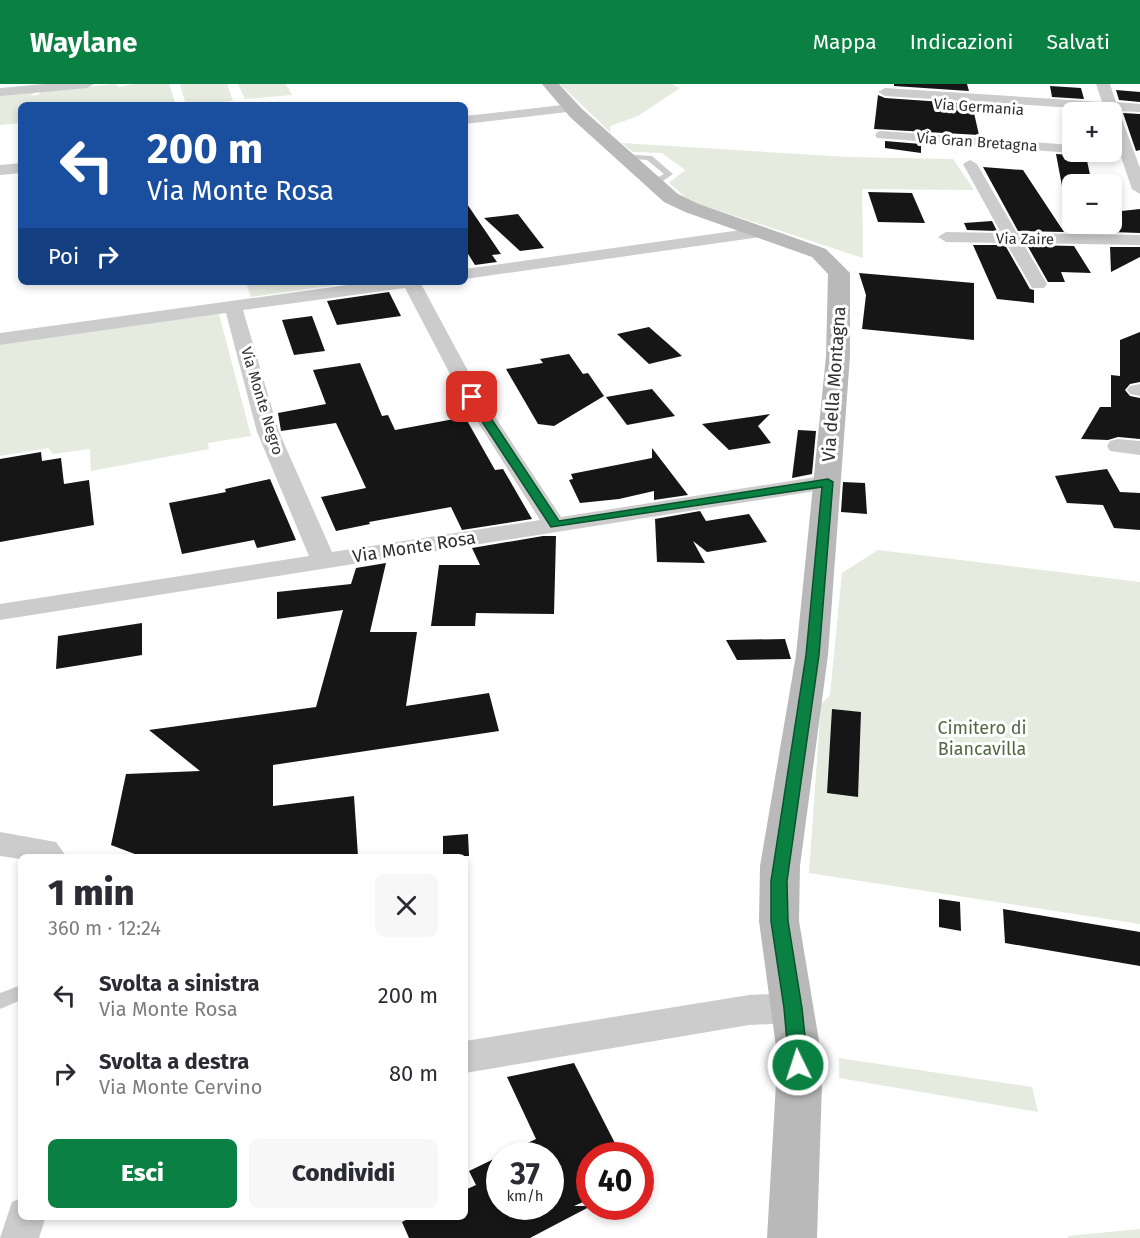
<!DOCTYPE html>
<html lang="it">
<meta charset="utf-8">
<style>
body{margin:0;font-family:"Fira Sans",sans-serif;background:#f7f7f7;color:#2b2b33;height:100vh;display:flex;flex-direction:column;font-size:22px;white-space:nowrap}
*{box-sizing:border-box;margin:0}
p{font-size:20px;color:#7c7c81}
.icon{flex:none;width:33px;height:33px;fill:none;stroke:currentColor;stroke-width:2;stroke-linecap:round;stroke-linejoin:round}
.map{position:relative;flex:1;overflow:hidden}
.sheet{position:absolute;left:18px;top:770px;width:450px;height:366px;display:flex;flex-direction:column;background:#fff;border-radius:9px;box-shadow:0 3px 9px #0003}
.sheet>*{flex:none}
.top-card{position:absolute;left:18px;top:18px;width:450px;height:183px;border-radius:9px;box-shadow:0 3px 9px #0003;background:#1a4fa0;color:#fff;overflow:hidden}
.fabs{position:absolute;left:1062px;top:18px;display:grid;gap:12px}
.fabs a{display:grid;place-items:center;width:60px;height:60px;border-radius:9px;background:#fff;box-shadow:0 3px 9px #0003;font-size:30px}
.speed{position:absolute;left:486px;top:1058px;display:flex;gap:12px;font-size:30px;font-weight:700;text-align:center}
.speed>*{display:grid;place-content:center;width:78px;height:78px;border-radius:50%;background:#fff;box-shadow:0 3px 9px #0003;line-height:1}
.speed small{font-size:15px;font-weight:400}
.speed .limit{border:9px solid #d22;background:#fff;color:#111}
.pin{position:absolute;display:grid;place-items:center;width:51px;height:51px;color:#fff;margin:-26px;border-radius:12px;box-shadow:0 3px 9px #0006}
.me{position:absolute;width:66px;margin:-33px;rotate:356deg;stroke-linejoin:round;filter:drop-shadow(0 0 4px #0008)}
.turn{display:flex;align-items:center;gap:21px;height:126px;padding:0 30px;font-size:27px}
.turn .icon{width:78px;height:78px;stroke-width:2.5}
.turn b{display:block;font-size:42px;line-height:51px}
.then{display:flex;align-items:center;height:57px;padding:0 30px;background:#0003;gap:12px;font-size:22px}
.round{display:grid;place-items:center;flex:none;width:63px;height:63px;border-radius:9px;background:#f7f7f7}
.summary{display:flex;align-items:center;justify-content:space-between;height:102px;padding:0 30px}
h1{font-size:36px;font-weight:800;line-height:45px}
.primary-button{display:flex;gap:12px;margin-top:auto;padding:12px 30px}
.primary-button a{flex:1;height:69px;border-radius:9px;background:#0b8043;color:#fff;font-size:24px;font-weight:800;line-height:69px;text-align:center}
.primary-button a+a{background:#f7f7f7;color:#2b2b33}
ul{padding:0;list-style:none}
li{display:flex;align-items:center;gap:18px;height:78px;padding:0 30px}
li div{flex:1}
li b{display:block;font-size:22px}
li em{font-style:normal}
header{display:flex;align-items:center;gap:36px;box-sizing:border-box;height:84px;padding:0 30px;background:#0b8043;color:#fff}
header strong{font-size:28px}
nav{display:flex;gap:33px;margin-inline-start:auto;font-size:21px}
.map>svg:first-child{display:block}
.green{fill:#e5ebde}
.building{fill:#161616}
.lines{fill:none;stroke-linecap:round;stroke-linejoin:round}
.lane{fill:#ccc;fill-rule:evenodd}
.street{fill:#ccc;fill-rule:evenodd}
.secondary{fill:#b9b9b9;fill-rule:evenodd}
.route{fill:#0b8043;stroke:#07532c;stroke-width:1.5}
.labels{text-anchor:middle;stroke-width:6;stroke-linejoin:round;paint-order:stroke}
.far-street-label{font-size:15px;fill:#2f2f2f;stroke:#fff}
.street-label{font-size:18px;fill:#2f2f2f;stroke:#fff}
.park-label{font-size:18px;fill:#51673f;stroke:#fff}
</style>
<header>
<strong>Waylane</strong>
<nav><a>Mappa</a><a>Indicazioni</a><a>Salvati</a></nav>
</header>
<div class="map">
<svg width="1140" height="1154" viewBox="0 0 1140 1154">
<rect width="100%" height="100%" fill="#fff"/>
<!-- green -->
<path class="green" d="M115,0l4,3 14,-3h36l7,21h-155v18l-21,2v-34l45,-4 -15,9 8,-1 3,-4z
M180,0h47l6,17 -47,4z
M238,0h48l6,11 -47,4z
M560,0h111l9,4 -42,28 -28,10 1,7z
M622,59l226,14 105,2 21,31 -112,-1 1,69 -161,-53 -17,-8 -16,-14 16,-13 -23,-17 -29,-1z
M246,198h110l-105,15z
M219,230l32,122 -43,7 1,6 -118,22 -1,-22 -37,5 -5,-6 -48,8v-111z
M878,466l262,32v342l-331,-51 12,-169 9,-9 12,-122z
M839,974l193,29 6,25 -199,-34z
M1140,1145v9h-72v-2z"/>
<!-- building -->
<path class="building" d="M894,0h73l2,7 -75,-5z
M1050,2l31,2 3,11 -32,-2z
M1116,6l24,2v10l-21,-2z
M878,11l7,3 87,6 7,31 -105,-6z
M1123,29l17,1v36l-4,1z
M885,57l36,3v9l-36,-5z
M1056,70l30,2 6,28 -30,2z
M983,83l40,3 41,62 -46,-1z
M868,108l44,1 13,30 -47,-1z
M465,117l36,53 -9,1 5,7 -22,3 -10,-16z
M1140,125v24l-28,-1v-20z
M518,130l26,34 -24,3 -36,-33z
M992,137l5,10 -30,-1 -3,-7z
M973,161h32l25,44 4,1v13l-37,-4z
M1027,161l47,1 17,27 -30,-1 4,10h-17z
M1110,163h30v10l-29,15z
M859,189l115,10v57l-112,-11 4,-34z
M389,208l12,24 -64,9 -10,-24z
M312,232l13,35 -31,4 -12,-35z
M649,243l33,29 -33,8 -32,-30z
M1140,248v50l-10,2 -5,6 5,6 10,2v41l-22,-2 -10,3 -27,-1 19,-32h11v-32l9,1v-36z
M569,270l14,20 5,-1 16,23 -50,30 -16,-2 -32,-55 37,-6 -3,-4z
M360,279l22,53 6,-1 7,15 70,-13 30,53 8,-1 29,50 -70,11 -11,-23 -82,15 1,2 -34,7 -15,-34 45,-9 -30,-65 -55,8 -3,-18 48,-9 -13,-34z
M652,305l23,27 -48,9 -21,-28z
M770,330l-12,12 13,17 -42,7 -27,-26z
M798,346l18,1 -4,43 -20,4z
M652,364l36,47 -34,5v-9l-35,8 -39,4 -11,-23 4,-1 -2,-5 81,-16z
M41,368l1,9 19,-3 3,26 25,-4 5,45 -94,17v-83z
M1107,385l13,23 20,1v37l-26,-2 -11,-23 -36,-2 -12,-27z
M270,395l26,61 -39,8 -3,-8 -72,14 -13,-51 57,-11 -1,-3z
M843,398l22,1 2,31 -26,-2z
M700,427l6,10 43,-7 18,28 -60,10 -14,-11 12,22 -48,-1 -2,-43z
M543,452h13l-2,78 -78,-1 -1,13h-44l8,-61h41l-8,-17z
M386,479l-16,69h47l-11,74 83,-13 10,38 -226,34v41l81,-10 4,60h-218l-29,-11 15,-71 74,-3 -51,-41 167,-23 27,-97 -66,9v-27l74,-8 5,-16z
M142,539v32l-86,14 2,-33z
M785,555l6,20 -54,1 -11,-20z
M832,625l29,3 -3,85 -31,-4z
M468,750l1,22h-26v-20z
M939,815l21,3 1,29 -22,-4z
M1003,825l137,23v34l-135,-23z
M574,979l47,92h-31v44l-16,7h17l-61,32h-121l-7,-16 11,-6h52v-26l11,-5 -7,-14 31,-15v50h50v-51h-48l34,-16 -29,-62z"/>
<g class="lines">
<!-- lane -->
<path class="lane" d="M621,70l31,2 21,18 -16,11h-6v-4l13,-7 -17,-14 -23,-2h-3z
M21,901v15l-21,9v-16z"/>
<!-- street -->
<path class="street" d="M44,0h50l-7,4 -87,8v-8z
M1096,0h14l6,18 24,2v8l-21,-1 21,57v26l-8,-5 -11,-32 -18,-1 -7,-4h16v-4h6l-6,-20v-16h-6l-1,-2 -220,-14 -7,-4 7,-4 217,14z
M571,20l5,1 2,3 -2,3 -111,13v-8z
M882,47l190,14v7h6l-6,1 -195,-15 -2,-3 2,-3z
M970,76l7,4 40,69 123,2v10l-117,-2 24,41 -3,4h-12l-26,-45 -60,-1 -8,-5 8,-5 55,1 -38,-69z
M21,79v10l-21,2v-10z
M762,143l8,5 -2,4 -303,43v-10z
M369,198h51l62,115 79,120 267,-42 8,2 3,5 -3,5 -8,2 -828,131v-16l309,-48 -52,-124 -31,-119 -226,32v-12zM405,204l57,109 78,123 -208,32 -53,-120 -36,-122z
M1140,300v12l-10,-2 -3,-4 3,-4z
M1118,355l22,2v14l-30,-4 -3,-5 3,-5z
M0,748l56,10 10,14h-45v3l-21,-3z
M793,909l13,4 5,11 -5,11 -13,4 -44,2 -284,48v-32l284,-46z
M21,1114v18h25l-7,22h-39l12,-36z"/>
<!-- secondary -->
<path class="secondary" d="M542,0h17l23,25 96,85 21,10 127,45 24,24v83l-22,299 -28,211 -1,55 21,126 2,36 -5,155h-50l9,-155v-36l-17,-126 1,-55 36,-211 30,-299 2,-82 -16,-17 -127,-45 -21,-10 -94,-85z"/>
</g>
<!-- route -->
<path class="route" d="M472,310l5,3 82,124 269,-42 5,3 -14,173 -32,226 1,40 14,87 6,57 -3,6 -7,2 -6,-2 -3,-6 -5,-57 -13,-87v-40l35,-226 16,-168 -271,40 -85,-130z"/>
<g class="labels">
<!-- far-street labels -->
<g class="far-street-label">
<text transform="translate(979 23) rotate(4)" y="5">Via Germania</text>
<text transform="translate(977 58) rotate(4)" y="5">Via Gran Bretagna</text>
<text transform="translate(1025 155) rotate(1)" y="5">Via Zaire</text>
<text transform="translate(262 317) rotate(73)" y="5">Via Monte Negro</text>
</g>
<!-- street labels -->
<g class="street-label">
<text transform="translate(834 300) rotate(-86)" y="6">Via della Montagna</text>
<text transform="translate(414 463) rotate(-9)" y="6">Via Monte Rosa</text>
</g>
<!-- park labels -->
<g class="park-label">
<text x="982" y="650">Cimitero di<tspan x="982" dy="21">Biancavilla</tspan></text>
</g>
</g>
</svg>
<div class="fabs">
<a>+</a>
<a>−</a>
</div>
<div class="speed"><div>37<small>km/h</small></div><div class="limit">40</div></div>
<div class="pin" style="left:472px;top:313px;background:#d93025"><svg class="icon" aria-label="arrive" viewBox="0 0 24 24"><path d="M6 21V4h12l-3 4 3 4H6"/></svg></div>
<svg class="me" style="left:798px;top:981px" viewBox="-20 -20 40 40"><circle r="17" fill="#0b8043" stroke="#fff" stroke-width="3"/><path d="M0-11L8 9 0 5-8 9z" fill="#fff"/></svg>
<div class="top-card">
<div class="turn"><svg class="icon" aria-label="left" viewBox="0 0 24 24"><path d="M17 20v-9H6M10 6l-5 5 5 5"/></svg><div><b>200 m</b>Via Monte Rosa</div></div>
<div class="then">Poi<svg class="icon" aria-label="right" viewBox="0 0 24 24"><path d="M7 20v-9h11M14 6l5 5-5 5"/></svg></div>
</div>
<section class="sheet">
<div class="summary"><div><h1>1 min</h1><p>360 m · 12:24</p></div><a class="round"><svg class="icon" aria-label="close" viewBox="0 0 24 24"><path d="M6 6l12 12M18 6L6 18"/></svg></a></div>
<ul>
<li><svg class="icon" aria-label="left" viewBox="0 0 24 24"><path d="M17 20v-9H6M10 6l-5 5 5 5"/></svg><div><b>Svolta a sinistra</b><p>Via Monte Rosa</p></div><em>200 m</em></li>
<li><svg class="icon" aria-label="right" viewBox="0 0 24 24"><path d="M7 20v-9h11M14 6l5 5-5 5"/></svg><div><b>Svolta a destra</b><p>Via Monte Cervino</p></div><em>80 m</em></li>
</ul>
<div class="primary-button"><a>Esci</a><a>Condividi</a></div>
</section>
</div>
